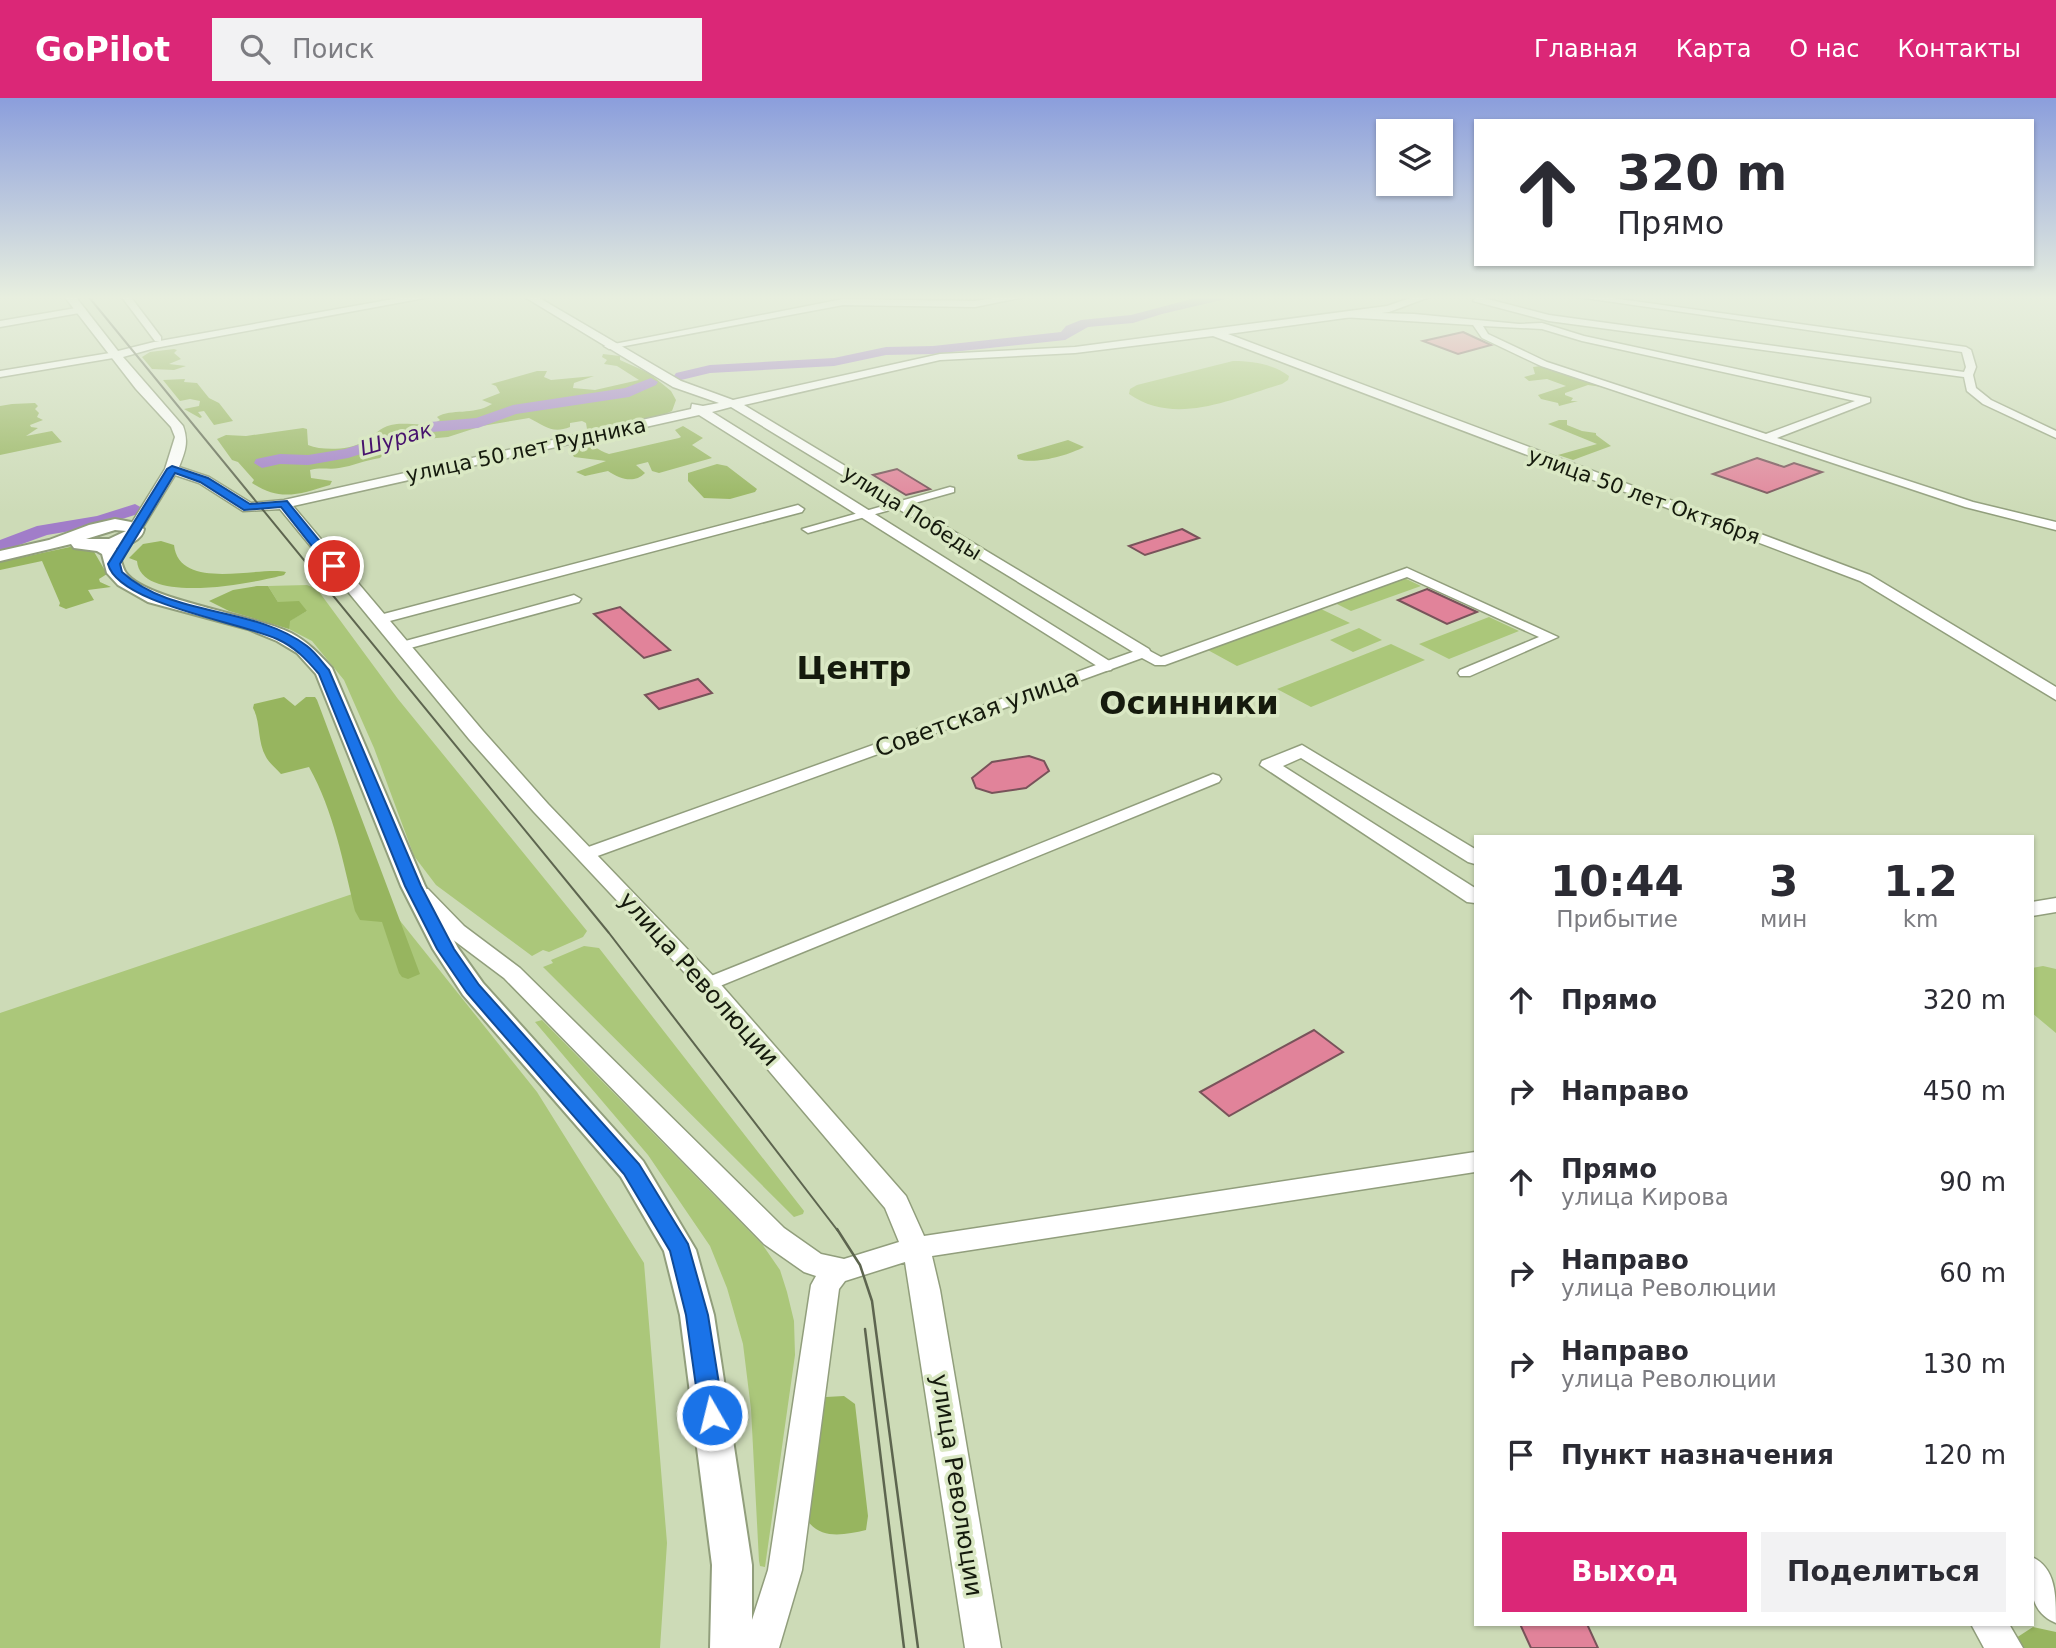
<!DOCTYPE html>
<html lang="ru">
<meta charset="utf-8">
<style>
body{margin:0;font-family:"DejaVu Sans",sans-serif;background:#f2f2f3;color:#2b2b33;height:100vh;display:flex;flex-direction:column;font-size:26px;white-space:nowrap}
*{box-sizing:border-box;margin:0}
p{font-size:23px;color:#7c7c81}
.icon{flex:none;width:38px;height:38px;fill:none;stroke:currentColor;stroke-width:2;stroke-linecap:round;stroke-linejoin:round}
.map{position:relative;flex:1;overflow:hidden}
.details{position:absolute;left:1474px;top:737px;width:560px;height:791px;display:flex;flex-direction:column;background:#fff;border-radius:0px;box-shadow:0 2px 5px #0004}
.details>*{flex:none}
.guide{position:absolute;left:1474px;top:21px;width:560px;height:147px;border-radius:0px;box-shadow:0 2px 5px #0004;background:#fff;color:#2b2b33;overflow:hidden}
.tools{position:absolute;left:1376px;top:21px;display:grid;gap:14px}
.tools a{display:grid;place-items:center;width:77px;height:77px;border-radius:0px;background:#fff;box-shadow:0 2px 5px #0004;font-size:35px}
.pin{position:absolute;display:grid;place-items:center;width:60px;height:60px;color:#fff;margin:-30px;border:4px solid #fff;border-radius:50%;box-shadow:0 2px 7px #0007}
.me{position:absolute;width:77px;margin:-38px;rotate:352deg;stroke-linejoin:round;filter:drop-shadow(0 0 5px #0008)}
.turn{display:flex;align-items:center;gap:24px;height:147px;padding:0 28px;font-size:32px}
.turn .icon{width:91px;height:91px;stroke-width:2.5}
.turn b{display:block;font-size:49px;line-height:60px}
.eta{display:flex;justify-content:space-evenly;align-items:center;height:119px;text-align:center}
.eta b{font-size:42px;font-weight:700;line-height:49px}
.action{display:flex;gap:14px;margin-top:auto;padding:14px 28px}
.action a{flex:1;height:80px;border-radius:0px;background:#db2777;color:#fff;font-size:28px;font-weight:700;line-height:80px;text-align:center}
.action a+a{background:#f2f2f3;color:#2b2b33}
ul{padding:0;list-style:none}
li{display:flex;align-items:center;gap:21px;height:91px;padding:0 28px}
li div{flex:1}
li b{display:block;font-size:26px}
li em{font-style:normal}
header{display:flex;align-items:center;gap:42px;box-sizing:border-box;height:98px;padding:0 35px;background:#db2777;color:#fff}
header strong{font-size:33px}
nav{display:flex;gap:38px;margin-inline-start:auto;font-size:24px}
.search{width:490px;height:63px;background:#f2f2f3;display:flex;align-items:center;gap:18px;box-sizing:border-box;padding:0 24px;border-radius:0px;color:#7c7c81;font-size:26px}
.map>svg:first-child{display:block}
.green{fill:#abc77a}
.forest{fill:#97b55f}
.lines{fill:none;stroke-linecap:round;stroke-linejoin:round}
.river{fill:#a17dc9;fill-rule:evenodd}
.building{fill:#e1839a;stroke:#78535a;stroke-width:2}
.minor-casing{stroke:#919e7c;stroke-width:3}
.tertiary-casing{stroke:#919e7c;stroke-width:3}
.secondary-casing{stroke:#919e7c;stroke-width:4}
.minor{fill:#fff;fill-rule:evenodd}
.tertiary{fill:#fff;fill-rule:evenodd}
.secondary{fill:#fff;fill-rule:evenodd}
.tram-far1{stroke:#5d654f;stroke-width:2}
.tram{stroke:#5d654f;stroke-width:2.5}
.route{fill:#1a73e8;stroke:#114b97;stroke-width:2}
.labels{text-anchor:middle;stroke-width:7;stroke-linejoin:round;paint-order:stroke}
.far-water-label{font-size:21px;font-style:italic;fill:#47126e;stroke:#dae8c4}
.far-street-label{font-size:21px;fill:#151a0d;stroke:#dae8c4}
.street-label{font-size:24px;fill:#151a0d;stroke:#dae8c4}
.district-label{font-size:32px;font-weight:bold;fill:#151a0d;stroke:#dae8c4}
</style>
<header>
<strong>GoPilot</strong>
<div class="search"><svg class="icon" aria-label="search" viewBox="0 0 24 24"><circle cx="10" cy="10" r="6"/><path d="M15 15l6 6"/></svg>Поиск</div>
<nav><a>Главная</a><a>Карта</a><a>О нас</a><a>Контакты</a></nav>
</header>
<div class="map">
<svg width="2056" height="1550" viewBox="0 0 2056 1550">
<rect width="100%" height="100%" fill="#cddbb7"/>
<!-- green -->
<path class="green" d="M1233,263c19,0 40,3 56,15l-1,4 -6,4c-49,14 -106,43 -153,10l1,-5 7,-4z
M1400,478l21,10 -70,25 -20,-10z
M307,487l10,4 81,110 189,232 -4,6 -34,15 -6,-2 -11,6 -96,-71 -22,-29 -40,-108 -30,-68 -32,-39 -23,-12v-8l18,-10 -29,-9 -10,-16z
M1319,510l31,15 -113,43 -31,-17z
M1489,519l30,14 -70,28 -30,-15z
M1359,530l23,12 -29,12 -23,-12z
M1391,546l34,16 -114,47 -34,-18z
M373,789l164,205 107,171 23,280 -7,105h-660v-635z
M584,848l15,2 205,263 -1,3 -9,3 -251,-250 10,-4 -2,-3z
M2043,868l13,3v64l-24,-20v-45z
M542,922l220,224 18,26 7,22 7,29 1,34 -30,212 -5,-1 -1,-5 -8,-152 -8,-65 -16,-56 -17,-42 -62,-91 -113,-133z"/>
<!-- forest -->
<path class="forest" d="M174,251l3,1 -3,3 7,6 -12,5 17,2 -12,4 -22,-1 -10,-12 8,-5z
M603,256l17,2v4l29,13 22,18 5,9 -4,11 -16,7 -61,11h-8l-1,-6 -4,-2 -12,2v4c-18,7 -25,-1 -41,-9l-47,8 -34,11 -44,4 -15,7 -9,10c-15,2 -27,8 -41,10 -9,2 -18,-1 -29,2l1,8 21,3 -2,4c-30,9 -50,17 -78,-2l2,-3 -16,-18 -6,-2 -15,-21 9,-4 20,1 57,-8 4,1 1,16c15,6 41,5 55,-3 11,-6 16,-14 28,-17 16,-4 36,4 49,-5l-3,-3c15,-9 35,-1 55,-13l-10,-4 18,-7 -4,-7 -5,-2 46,-13h10l-3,6 7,3 43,-4 -20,7 -1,5 22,2 44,-10 -22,-14 -13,-2 3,-4 -5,-3z
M1541,268l61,20v1l-14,-2 -23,8v2l8,3 -2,3h7l-19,5 -1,-3 -17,-4 -3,-4 28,-9 -19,-7 -18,2 -5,-4 11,-3 -2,-7z
M185,281l-1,3 13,1 12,15 10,5 14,18 -19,4 -10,-14 -6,1 4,5 -2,1 -16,-9 15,-3 1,-5 -10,-2 -10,2 -17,-21z
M12,306l23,-1 3,3 -3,3 4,4 -2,4 6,3 -13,5 1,2 7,1 -12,8 26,-5 10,11 -62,13v-49z
M1559,322h8v5l15,6 14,2v2l15,11 -38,14 -15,-5 39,-11 -49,-20z
M683,328l20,12 -11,7 20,13 -53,15 -7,-2 -4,-9 -12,3 9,8c-11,11 -25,6 -37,-2l-23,5 -9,-4 30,-11 -32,-4 -5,-10c18,-9 24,1 40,7l70,-16 2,-1 -6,-7z
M1068,342l16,7c-15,8 -49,18 -66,12l-1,-4z
M717,366l10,2 30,23 -2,3 -25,7 -26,-1 -16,-17v-8z
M161,443l13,4c5,47 84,21 112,27l-2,3c-27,7 -143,32 -147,-14l-8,-3 14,-14z
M70,449l23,3 14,24 -8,5 1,3 11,5 -23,3 6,10 -28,9 -7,-3 1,-3 -18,-42 -42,9v-8z
M257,488h11l10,16 21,-1 8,10 -17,10 -1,8 -60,-18 -20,-10 24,-11z
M284,599l11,9 11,-9h9l2,3 103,274 -12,5 -6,-2 -3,-4 -17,-51 -22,-2 -5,-9c-12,-49 -21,-99 -46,-144l-28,7c-5,-6 -12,-11 -15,-17 -9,-16 -5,-34 -13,-49l1,-4z
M844,1298l11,8 13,112 -2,14c-22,5 -45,10 -59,-10l6,-107 13,-16z
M2033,1529l23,5v16h-38l-2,-10z"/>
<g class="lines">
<!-- river -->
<path class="river" d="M1203,198h35l-76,18 -29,9 -45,4 -23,13 -132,14 -47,1 -52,11 -124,7 -29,7 -7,-4 2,-3 34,-8 124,-7 52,-11 47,-1 128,-14 5,-6 15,-6 50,-5z
M651,280l7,4 -2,3 -27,12 -113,17 -38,14 -46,4 -84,26 -40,7 -28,-1 -18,4 -8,-5 2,-4 24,-5 28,1 37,-6 85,-27 46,-4 37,-13 112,-17z
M135,406l9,5 -3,4 -41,13 -53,9 -47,17v-12l37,-14 60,-10z"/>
</g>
<!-- building -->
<path class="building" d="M1463,234l28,13 -33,9 -35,-13z
M1757,360l27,9 10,-4 28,9 -55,21 -54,-19z
M897,371l33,20 -24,6 -33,-20z
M1182,431l17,9 -54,17 -16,-9z
M1427,491l50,23 -30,12 -49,-24z
M620,509l50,43 -26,8 -50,-44z
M698,581l14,14 -53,16 -14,-14z
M1029,658l15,5 5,10 -23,17 -34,5 -16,-5 -4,-10 20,-16z
M1314,932l29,22 -114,64 -29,-24z
M1520,1526h67l11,24h-67z"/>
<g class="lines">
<!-- minor casing -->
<g class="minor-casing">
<path id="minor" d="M121,198h9l31,41v4h-6z
M1006,198h23l-54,11 -132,-2 -234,44 -5,-3 239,-47 132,2z
M1476,198l73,19 415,57 2,-5 -4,-15 -391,-56h26l369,51 5,3 5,17 -3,8 3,13 15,12 65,31v7l-73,-34 -16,-13 -3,-14 -415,-56 -76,-20z
M82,209l4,3 -1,2 -85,15v-6z
M1345,214l69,2 105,10 23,-1 42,13 286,62v4l-93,36 196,64 83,20v8l-91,-23 -424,-141 -59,-28 -9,-13 -131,-8v-4zM1483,228l59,3 40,12 273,60 -89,33 -219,-72 -59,-28z
M116,254l3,1v4l-119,20v-6z
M950,389l4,1v4l-146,41 -6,-4z
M798,407l6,4 -2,3 -416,110 -5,1 -7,-4 2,-3z
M1407,470l151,69 -88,39h-10l-2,-3 2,-3 79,-33 -132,-60 -242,88h-10l-13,-7 -550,200h-12l-3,-4 3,-4 558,-200h10l13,7z
M574,497l7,4 -2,3 -176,48 -7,-4 2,-3z
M1213,676l6,2 2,3 -2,3 -504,206h-14l-3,-4 3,-4z"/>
</g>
<!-- tertiary casing -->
<g class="tertiary-casing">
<path id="tertiary" d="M64,198h11l43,55 36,-9 256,-46h25l-280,52 -32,9 60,69c6,16 2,26 -4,41l30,10 42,26 33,-3 407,-91 1,-5 11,2 16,-3 -46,-16 -150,-91h13l145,85 52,19 207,-46 135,-7 312,-41 29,-10h16l-43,16 -161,22 642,241 186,112v13l-196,-119 -647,-245 -138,17 -135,7 -196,45 405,244 2,4 -2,4 -6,1 -412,-251 -19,5 399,250 3,4 -3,4 -6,1 -406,-256 -406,91 190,225 65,73 168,175 190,217 18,40 551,-84v20l-543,84 8,34 61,358h-36l-60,-386 -60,19 -6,8 -37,281 -23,78h-36l25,-78 43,-285 5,-9 -12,-4 -40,-28 -260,-266 -56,-42 -39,-42 3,-5h16l36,37 56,42 264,260 37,26 23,5 55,-17 -14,-34 -185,-219 -166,-177 -65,-73 -189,-230 -37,2 -44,-28 -24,-8 -35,57h-10l-2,-3 37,-60 10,-32 -4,-10 -35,-38z
M1302,647l173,104v15l-7,-2 -167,-104 -18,8 192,122v15l-8,-1 -207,-137 2,-4z
M2056,800v14l-24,4v-14z
M2032,1459c24,11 24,38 24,66 -29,-12 -25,-39 -24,-66z
M1971,1526h38l14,24h-39z"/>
</g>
<!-- secondary casing -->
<g class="secondary-casing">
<path id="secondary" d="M115,421l16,3 13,7c-2,12 -17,16 -28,19 5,7 5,18 10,25 19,27 129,42 165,60 17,9 28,21 41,35l93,218 33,62 25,35 160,178 53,89 18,65 38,250v83h-42l2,-83 -32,-250 -16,-64 -43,-74 -158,-182 -30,-46 -32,-63 -85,-212 -19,-21 -20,-12 -29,-12 -100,-27 -30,-17 -11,-12 -5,-19 -5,-3 -23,-3 -3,-4 -71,17v-10l49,-11 40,-15zM115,432l11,1 -17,8h-23z"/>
</g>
<!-- minor -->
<use href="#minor" class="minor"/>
<!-- tertiary -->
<use href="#tertiary" class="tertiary"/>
<!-- secondary -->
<use href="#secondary" class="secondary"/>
<!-- tram-far1 -->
<path class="tram-far1" d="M88,198l521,637 229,298"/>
<!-- tram -->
<path class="tram" d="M837,1131l23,36 12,36 46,347
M865,1231l39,319"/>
</g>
<!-- sky -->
<linearGradient id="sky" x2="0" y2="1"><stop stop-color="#8b9edc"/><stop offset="0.48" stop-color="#e8efdf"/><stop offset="1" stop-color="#e8efdf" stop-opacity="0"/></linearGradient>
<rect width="2056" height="415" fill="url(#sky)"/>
<!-- route -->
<path class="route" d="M172,368l36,12 42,26 37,-3 53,65 -10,3 -49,-62 -37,3 -44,-28 -25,-9 -55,91 2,8c50,46 131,33 185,74 8,6 15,16 22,24l92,216 33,63 25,36 160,179 49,80 20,71 16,100 -4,7 -8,3 -8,-3 -4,-7 -14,-100 -16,-64 -46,-77 -157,-181 -30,-44 -32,-63 -86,-212c-13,-15 -24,-27 -42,-35 -37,-17 -159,-35 -169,-75l59,-95z"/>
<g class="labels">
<!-- far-water labels -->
<g class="far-water-label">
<text transform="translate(396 341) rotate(-16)" y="7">Шурак</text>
</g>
<!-- far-street labels -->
<g class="far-street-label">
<text transform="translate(526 352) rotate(-12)" y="7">улица 50 лет Рудника</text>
<text transform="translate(1644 398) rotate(20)" y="7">улица 50 лет Октября</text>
<text transform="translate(912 415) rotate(32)" y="7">улица Победы</text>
</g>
<!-- street labels -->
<g class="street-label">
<text transform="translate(977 615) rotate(-20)" y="8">Советская улица</text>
<text transform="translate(699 881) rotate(48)" y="8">улица Революции</text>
<text transform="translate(957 1387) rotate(81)" y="8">улица Революции</text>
</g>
<!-- district labels -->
<g class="district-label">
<text x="854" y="581">Центр</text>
<text x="1189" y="616">Осинники</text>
</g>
</g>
</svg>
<div class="tools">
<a><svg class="icon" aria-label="layers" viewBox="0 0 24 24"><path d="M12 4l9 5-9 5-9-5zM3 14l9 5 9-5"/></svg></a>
</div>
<div class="pin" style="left:334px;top:468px;background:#d93025"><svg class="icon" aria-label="arrive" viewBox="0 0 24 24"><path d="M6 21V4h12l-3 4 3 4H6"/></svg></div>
<svg class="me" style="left:712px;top:1317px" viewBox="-20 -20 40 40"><circle r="17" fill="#1a73e8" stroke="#fff" stroke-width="3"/><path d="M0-11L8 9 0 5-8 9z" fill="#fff"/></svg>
<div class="guide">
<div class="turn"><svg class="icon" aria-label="ahead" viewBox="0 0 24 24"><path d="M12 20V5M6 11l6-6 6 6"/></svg><div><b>320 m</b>Прямо</div></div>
</div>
<section class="details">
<div class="eta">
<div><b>10:44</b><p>Прибытие</p></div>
<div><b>3</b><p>мин</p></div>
<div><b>1.2</b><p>km</p></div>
</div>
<ul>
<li><svg class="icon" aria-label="ahead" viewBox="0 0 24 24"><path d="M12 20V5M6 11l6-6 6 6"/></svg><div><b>Прямо</b></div><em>320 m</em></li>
<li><svg class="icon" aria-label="right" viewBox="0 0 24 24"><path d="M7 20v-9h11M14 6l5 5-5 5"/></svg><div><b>Направо</b></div><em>450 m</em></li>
<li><svg class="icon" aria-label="ahead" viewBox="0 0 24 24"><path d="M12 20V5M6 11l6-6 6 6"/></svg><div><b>Прямо</b><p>улица Кирова</p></div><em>90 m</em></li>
<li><svg class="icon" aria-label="right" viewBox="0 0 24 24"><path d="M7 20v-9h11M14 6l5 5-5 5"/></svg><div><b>Направо</b><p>улица Революции</p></div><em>60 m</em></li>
<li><svg class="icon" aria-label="right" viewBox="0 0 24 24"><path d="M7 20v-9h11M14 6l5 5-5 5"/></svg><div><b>Направо</b><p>улица Революции</p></div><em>130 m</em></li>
<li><svg class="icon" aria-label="arrive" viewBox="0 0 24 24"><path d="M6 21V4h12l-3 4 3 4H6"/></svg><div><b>Пункт назначения</b></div><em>120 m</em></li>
</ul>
<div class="action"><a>Выход</a><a>Поделиться</a></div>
</section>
</div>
